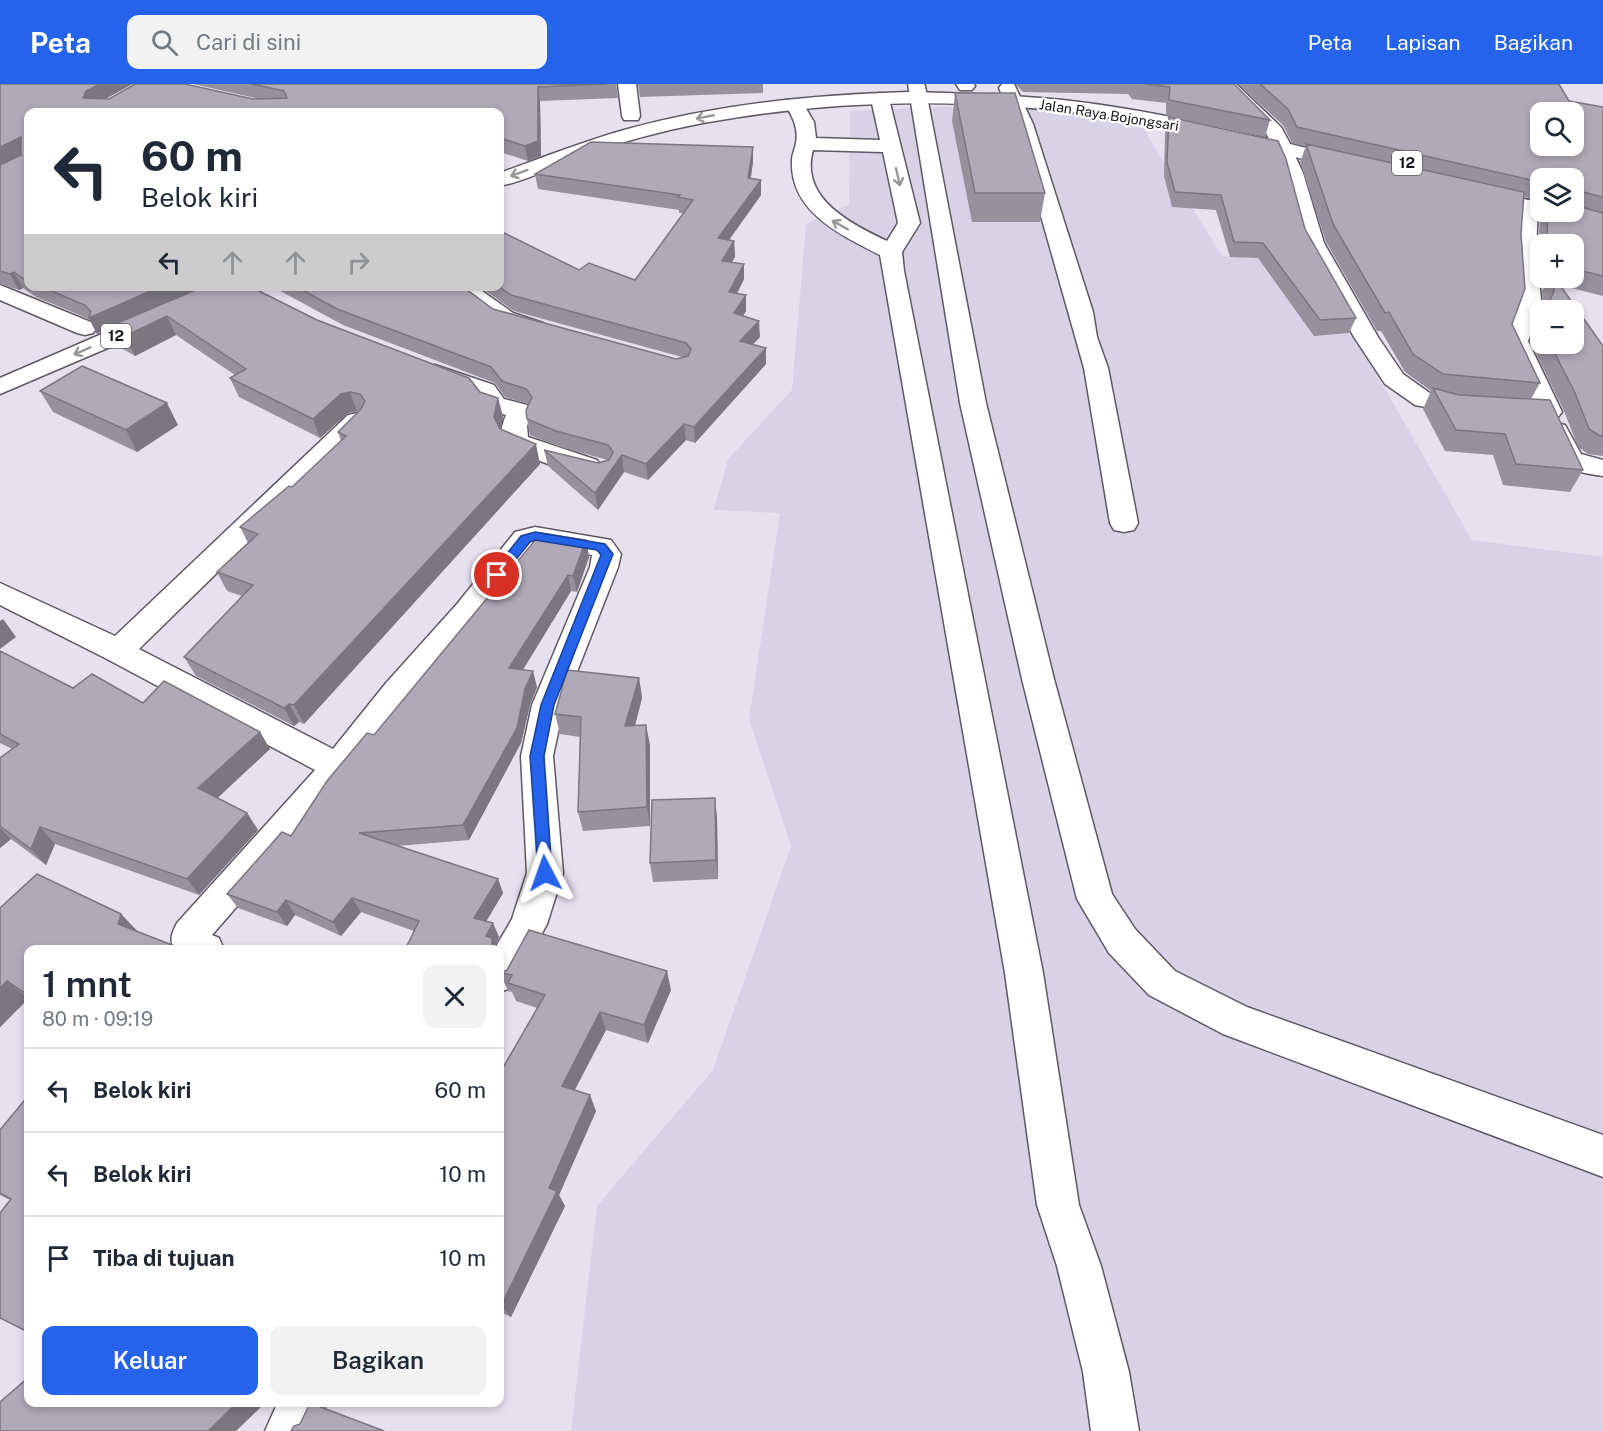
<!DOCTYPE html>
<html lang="id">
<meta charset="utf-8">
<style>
body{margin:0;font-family:"Public Sans",sans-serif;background:#f2f2f3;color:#1f2937;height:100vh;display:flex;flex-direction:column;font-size:22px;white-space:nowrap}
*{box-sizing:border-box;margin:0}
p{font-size:20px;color:#747a83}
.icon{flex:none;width:33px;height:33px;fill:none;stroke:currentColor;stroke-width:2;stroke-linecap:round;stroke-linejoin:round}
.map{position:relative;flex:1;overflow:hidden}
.details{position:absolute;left:24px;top:861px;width:480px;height:462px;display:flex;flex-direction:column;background:#fff;border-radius:12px;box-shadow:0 3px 9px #0003}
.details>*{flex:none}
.hud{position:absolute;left:24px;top:24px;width:480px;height:183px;border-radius:12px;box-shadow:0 3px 9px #0003;background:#fff;color:#1f2937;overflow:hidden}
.buttons{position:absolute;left:1530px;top:18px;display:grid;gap:12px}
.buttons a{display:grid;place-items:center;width:54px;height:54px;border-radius:12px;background:#fff;box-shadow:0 3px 9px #0003;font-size:30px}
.pin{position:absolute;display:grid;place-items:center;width:51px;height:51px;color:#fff;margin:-26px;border:3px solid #fff;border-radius:50%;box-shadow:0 2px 6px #0007}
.me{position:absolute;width:66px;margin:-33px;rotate:356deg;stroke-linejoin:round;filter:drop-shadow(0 0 4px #0008)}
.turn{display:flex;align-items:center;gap:21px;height:126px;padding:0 18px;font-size:27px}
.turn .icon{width:78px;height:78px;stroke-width:2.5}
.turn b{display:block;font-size:42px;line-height:51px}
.lanes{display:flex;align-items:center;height:57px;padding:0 18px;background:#0003;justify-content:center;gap:30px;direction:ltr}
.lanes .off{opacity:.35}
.round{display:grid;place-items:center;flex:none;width:63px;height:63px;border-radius:12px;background:#f2f2f3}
.head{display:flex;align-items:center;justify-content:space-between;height:102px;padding:0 18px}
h1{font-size:36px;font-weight:600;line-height:45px}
.action{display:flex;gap:12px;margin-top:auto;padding:12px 18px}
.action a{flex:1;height:69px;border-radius:12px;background:#2563eb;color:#fff;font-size:24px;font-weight:600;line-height:69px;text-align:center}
.action a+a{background:#f2f2f3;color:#1f2937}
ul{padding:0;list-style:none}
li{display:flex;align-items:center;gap:18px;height:84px;padding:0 18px;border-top:2px solid #e0e1e3}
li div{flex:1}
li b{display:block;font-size:22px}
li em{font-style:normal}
header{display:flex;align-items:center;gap:36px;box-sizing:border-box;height:84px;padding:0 30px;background:#2563eb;color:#fff}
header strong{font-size:28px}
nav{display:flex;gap:33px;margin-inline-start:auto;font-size:21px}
.search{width:420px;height:54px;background:#f2f2f3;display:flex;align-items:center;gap:15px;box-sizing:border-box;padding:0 21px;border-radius:12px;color:#747a83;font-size:22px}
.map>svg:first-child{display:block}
.industrial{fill:#d8d2e7}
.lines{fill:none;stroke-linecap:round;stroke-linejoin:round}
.minor-casing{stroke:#5e5865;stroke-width:3}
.major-casing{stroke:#5e5865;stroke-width:3}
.highway-casing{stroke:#5e5865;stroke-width:3}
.minor{fill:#fff;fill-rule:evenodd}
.major{fill:#fff;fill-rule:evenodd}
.highway{fill:#fff;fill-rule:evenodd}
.wall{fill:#97919d}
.shaded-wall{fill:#7b7680}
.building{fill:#b0a9b7;stroke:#7b7680;stroke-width:1.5;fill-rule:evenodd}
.oneway{stroke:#979698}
.route{fill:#2563eb;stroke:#184099;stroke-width:1.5}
.labels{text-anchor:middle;stroke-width:4.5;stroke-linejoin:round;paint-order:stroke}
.far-street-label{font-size:14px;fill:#18151b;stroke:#fff}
.shield{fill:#fff;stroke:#5d5b5f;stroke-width:1.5}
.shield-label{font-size:15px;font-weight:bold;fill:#18151b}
</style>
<header>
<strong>Peta</strong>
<div class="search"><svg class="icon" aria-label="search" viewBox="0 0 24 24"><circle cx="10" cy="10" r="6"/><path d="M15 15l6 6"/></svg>Cari di sini</div>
<nav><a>Peta</a><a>Lapisan</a><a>Bagikan</a></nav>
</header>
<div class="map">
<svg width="1603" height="1347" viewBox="0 0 1603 1347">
<rect width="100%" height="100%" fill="#e7e0ef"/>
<!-- industrial -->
<path class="industrial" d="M935,23l119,1 84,12 84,136 89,5 161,279 131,17v874h-1032l26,-225 116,-136 78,-224 -42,-127 31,-206 -66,-3 14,-51 64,-69 14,-166 43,-19 1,-94z"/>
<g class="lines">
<!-- minor casing -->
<g class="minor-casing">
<path id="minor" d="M618,0h18l4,32 -2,4h-14l-2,-4z
M908,0h16l1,2 61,317 68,276 58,215 23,35 40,42 72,36 356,128v42l-380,-143 -74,-39 -40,-42 -32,-54 -55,-220 -62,-276z
M956,0h18l1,2 -3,4h-12z
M1002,0h12l19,40 60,188 4,25 11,31 30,155 -4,7 -10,2 -10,-2 -4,-7 -26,-155 -69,-244 -16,-36z
M880,9l7,2 2,4 31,124 -18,29 2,19 139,702 36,232 22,61 28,106 10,59h-48l-8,-59 -26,-106 -20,-61 -32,-232 -125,-718c-39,-20 -90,-43 -88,-94 0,-7 3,-12 4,-18 3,-15 -4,-27 -11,-39l2,-4h14l13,22 2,16 64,2 -9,-41 2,-4zM813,66l70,2 15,71 -11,18c-35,-17 -88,-42 -74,-91z
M1283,59l7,2 13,28 21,70 54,94 25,37 28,20 50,9 4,5 -4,5 -9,3 -57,-11 -30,-21 -31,-47 -52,-94 -19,-70 -10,-24 3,-4z
M1528,116l7,2 3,4 -2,46 6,56 -14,33 34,71 -4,5 -9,3 -9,-3 -4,-5 -32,-71 14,-33 -4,-56 4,-46 3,-4z
M0,201l93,38 4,5 -4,5 -8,2 -8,-2 -77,-33z
M447,202h28l38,27 30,10 4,5 -4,5 -8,2 -38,-12z
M435,281l59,20 10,14 23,6 6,7 -6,14 1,11 69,23 4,6 -4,6c-3,1 -6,2 -9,2 -12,1 -82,-23 -86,-32 -3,-10 1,-19 4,-27l-20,-6 -11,-14 -49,-18 -3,-5 3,-5z
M357,329l9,2 4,6 -4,6 -227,222 194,100 53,-66 71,-79 58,-72 20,-5 76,13 10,14 -3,13 -54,138 -11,51 10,117 -16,51 -34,63 -13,5v-42h-6l18,-31 15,-46 -6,-117 11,-51 58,-138 2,-12 -57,-9 -56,72 -71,81 -56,75 -140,161 7,3 5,12h-50c-5,-11 -2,-17 3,-27l138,-153 -208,-111 -107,-54v-22l115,53 233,-221z
M1556,339l9,2 16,29 22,6v16c-37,-5 -46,-10 -60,-45l4,-6z
M278,1318h49l-13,29h-49z"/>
</g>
<!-- major casing -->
<g class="major-casing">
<path id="major" d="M1217,0h19l45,43 12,22 -3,4h-14l-10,-20z"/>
</g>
<!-- highway casing -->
<g class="highway-casing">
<path id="highway" d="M908,8c52,1 104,3 155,8 99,11 196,36 292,60l3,4 -3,4 -7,2c-82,-20 -164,-41 -248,-54 -132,-19 -266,-17 -397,7 -43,8 -86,20 -127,35 -25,10 -51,23 -76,28v-13c41,-15 82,-31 124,-43 93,-26 188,-35 284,-38z
M1480,104l60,15v9h9l-9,3 -67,-17 -3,-4 3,-4z
M213,202h31l-3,5 -241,103v-16z"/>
</g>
<!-- minor -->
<use href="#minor" class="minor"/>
<!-- major -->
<use href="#major" class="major"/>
<!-- highway -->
<use href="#highway" class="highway"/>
</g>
<!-- wall -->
<path class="wall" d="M0,0h132l-27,15h154l-66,-15h423l2,14 -78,3 1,55 -13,5 -28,-9v-40h-472v174h224l7,5 58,29 163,72 18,6 5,19 -3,13 40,34 -236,260 -5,-2 -5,4 -98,-50 -12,-19 58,-61 -15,-5 -10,-19 31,-29 -8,-16 52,-40 49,-46 -3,-9 21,-21h-2l-9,2 -28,25 -81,-41 -9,-19 5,-3 -59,-40 -41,21 -17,-10 -9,-18 -12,6 -8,-15 -53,-22 -13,-9 -4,2 -19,-6z
M638,0h125v9l-123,4z
M1015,0h219l36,36 -5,17 -99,-21v-13l-34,-4 -4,-5 -105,-2z
M1238,0h321l10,17 34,6v189l-43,-11 43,61v110l-15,-2 -10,-7 -14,-36 -34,-70 10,-24v27h34v-34h-31l1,-1 -2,-18 5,-9 -6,-1v-3h33v-34h-34v29l-2,-21 2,-36 2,-4h32v-34h-34v23l-16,-4 -12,127 28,59 -9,16 52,71 -13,22 -67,-7 -10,-30 -48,-4 -22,-42 8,-18 -26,-19 -24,-41h-4l-51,-89 -26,-80 6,-16 -14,-3 -9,-18z
M955,9l90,100 -5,29h-68l-20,-101z
M1169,33l136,112 51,89 -7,15 -35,3 -56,-78 -28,-1 -14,-47 -44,-3 -8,-31 1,-44z
M753,78l-2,16 10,2v15l-32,45 5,1 1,16 -3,5 12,17 -7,15 9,17 -3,5 17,21 -7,7 13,4v16l-71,79 -9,-3 -38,40 -24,-8 -26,38 -50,-44 -4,-16 54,13 10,-3 -48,-13 -30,-12 -3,-16 1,-15 -23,-7 -10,-14 -152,-58 -72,-39h191l31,23 183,50 6,-2 -168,-46 -35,-25h21l79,-16 56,10 48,-67h-4v-3l-141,-21 -3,-15z
M40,307l138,34 -41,27 -84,-40z
M586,456l3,17 -12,35 -6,-1 -48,79 14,17 -7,18 -9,38 -52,97 -72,6 101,33 5,14 -17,28 13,16 -4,8 -81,-14 -53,-19 -20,24 -46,-21 -8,11 -49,-18 -11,-14 64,-58 83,-101z
M0,567l73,37 70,15 117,29 10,17 -53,49 30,15 11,17 -59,65 -144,-51 -9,21 -35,-26 -11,9v-90l12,-9 -12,-6z
M639,594l3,20 -7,28 15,19v81l-67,5 -5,-19 2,-75 -20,-3 -5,-20z
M717,733l1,62 -65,3 -3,-19z
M0,824l121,6 16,17 -109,19v49l-28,28z
M500,889l171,17 -23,53 -42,-13 -31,60 21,21 -37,84 6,11 -54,111 -11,-5v-242l1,1 36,-63 -21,-7 -4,-9 -4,-1z
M28,1012v236l-18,-132 -10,-5v-65z"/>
<!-- shaded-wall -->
<path class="shaded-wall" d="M100,0h32l-39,22 -10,-8 3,-7z
M538,3l2,14 1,55 -13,5 -3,-15z
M21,53l7,15 -28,14v-19z
M753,63v15l-5,31v-15z
M761,96v15l-42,59 -1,-16z
M734,157l1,16 -12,19 -1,-15z
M744,180v15l-15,29v-16z
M14,188l9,16 -4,2 -9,-16z
M162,202h44l-98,41 1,1 -12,6 -8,-16z
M746,211v16l-11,18 -1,-16z
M167,232l9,19 -41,21 -10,-20z
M759,237l1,16 -19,20 -1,-16z
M766,264v16l-71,79 -1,-16z
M350,308l7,19 -9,2 -28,25 -7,-19 28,-25z
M498,314l5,19 -4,19 -5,-19z
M167,319l11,22 -41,27 -11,-22z
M684,340l2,16 -38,40 -2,-16z
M536,360l4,20 -236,260 -10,-19z
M622,371l2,17 -26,38 -3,-17z
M586,456l3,17 -12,35 -4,-16z
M568,491l3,16 -57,93 -5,-16z
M3,535l13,18 -16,12v-28z
M533,587l4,16 -7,18 -9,38 -52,97 -6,-15z
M639,594l3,20 -13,49 -4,-21z
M289,620l10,18 -5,4 -10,-18z
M646,641l4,20v81l-3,-19z
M260,648l10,17 -60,56 -12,-17z
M715,714l2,19 1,62 -2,-19z
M247,729l11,17 -59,65 -12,-16z
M40,743l15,17 -9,21 -15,-16z
M0,744l11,11 -11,9z
M498,795l5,14 -23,39 -6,-14z
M352,814l9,14 -20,24 -8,-14z
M286,816l9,15 -8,11 -10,-14z
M121,830l18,19 -21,-9z
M493,839l6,14 -4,8 2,5h-6l-5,-14z
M667,887l4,19 -23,53 -4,-18z
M7,897l21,18 -28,28v-39z
M600,928l6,18 -38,72 -6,-16z
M590,1011l6,16 -37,84 6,11 -54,111 -10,-11 48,-118z
M238,1318h24l1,3 -27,26h-28z"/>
<!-- building -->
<path class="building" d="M0,0h100l-14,7 -3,7 26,1 26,-15h50l68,15 34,-1 -3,-7 -32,-7h355l-69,3v54l-13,5 -25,-8v-26h-472v170l-14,-10 -4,2 -10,-3v-106l21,-10v-18l-21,10z
M1145,0h89l36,36 -101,-20 1,-13z
M1260,0h299l10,17 34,6v90l-20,-5h-9v-14h-34v4l-243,-55 -9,-18zM1540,28h34v34h-34z
M955,9h60l30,100h-70z
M1169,33l109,24 8,18 19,70 51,89 -36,2 -57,-77 -29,-1 -13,-47 -46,-3 -8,-30z
M591,58l162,5 -5,31 13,2 -43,58 16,3 -12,20 22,3 -15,28 17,3 -12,18 25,8 -19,20 26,7 -72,79 -10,-3 -38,40 -24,-9 -27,38 -51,-43 54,13 11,-3 4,-8 -5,-7 -52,-14 -29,-12 -1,-9 6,-13 -6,-8 -24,-8 -11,-14 -154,-58 -42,-23h167l31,23 183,50 12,-3 3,-7 -5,-6 -175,-48 -13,-9h2v-55l79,39 10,-7 46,17 58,-80 -15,-3 2,-2 -145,-21z
M1306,60l218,48 -3,42 4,55 -13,35 28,59 -97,-9 -30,-20 -24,-42 -4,1 -52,-89z
M1574,121l29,8v63l-29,-7v-25h-26l-1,-9 1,-23h26z
M1552,194h3l48,68v90h-3l-11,-7 -14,-36 -25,-49h24v-34h-28l8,-19z
M40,202h122l-73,32 2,-6 -6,-7z
M205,202h47l7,5 58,29 152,58 11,14 18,6 -4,19 6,12 36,15 -242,261 -5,-1 -5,4 -100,-51 69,-72 -36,-13 41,-38 -18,-7 49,-41 3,1 54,-51 -8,-4 23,-23 4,-8 -5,-7 -10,-2 -9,2 -28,25 -83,-41 16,-9 -79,-53 -42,20 -17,-9z
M82,282l85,37 -41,27 -86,-39z
M1433,304l26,7 91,5 33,70 -67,-6 -11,-30 -49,-4z
M541,449l45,7 -13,36 -5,-1 -59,93 24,3 -8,18 -8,39 -54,97 -104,8 139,46 -24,39 19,5 -7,13 6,2v12h-87l14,-29 -67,-23 -19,24 -47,-22 -9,12 -50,-18 55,-62 9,4 36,-55 40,-48 7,2z
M0,567l73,37 19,-14 51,29 21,-22 96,51 -62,56 49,25 -60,66 -147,-52 -9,22 -31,-23v-68l19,-14 -19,-10z
M567,586l72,8 -14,48 21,-1 1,82 -69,5 3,-95 -26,-3z
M715,714l1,62 -66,3 2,-63z
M37,790l84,40 -3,10 67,26h-157v45l-21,-14 -7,7v-80z
M529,846l138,41 -23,54 -44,-13 -38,74 28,9 -41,93 8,3 -56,115 -1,-1v-235l1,1 44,-76 -37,-12 4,-8 -12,-2 7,-3z
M28,1012v236l-28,-14v-105l11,-14 -11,-6v-63z
M28,1294v24h210l-30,29h-208v-29z
M310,1319l74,28h-93l3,-5 6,-2z"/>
<!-- one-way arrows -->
<defs><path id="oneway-shaft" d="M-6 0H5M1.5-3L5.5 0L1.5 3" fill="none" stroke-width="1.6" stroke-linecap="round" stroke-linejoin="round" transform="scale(1.5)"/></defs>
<g class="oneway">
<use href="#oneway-shaft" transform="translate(705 33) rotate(169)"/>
<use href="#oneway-shaft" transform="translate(519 89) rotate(160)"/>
<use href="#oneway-shaft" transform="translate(898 93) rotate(77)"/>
<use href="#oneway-shaft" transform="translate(840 141) rotate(-151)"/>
<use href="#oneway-shaft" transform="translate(82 267) rotate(156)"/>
</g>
<!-- route -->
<path class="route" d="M535,448l70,12 8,10 -59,151 -10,51 8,117 -2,5 -5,2 -5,-2 -2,-5 -8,-117 11,-51 60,-150 -4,-5 -62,-10 -5,2 -29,36h-9v-6l29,-36z"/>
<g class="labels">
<!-- far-street labels -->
<g class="far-street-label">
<text transform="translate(1109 31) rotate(9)" y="5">Jalan Raya Bojongsari</text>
</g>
<!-- shield labels -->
<g class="shield">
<rect x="1392" y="67" width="30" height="24" rx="4.5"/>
<rect x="101" y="240" width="30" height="24" rx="4.5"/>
</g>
<g class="shield-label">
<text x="1407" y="84">12</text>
<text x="116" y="257">12</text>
</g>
</g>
</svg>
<div class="buttons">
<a><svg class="icon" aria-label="search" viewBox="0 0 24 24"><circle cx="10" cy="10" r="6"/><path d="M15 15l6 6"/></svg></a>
<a><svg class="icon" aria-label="layers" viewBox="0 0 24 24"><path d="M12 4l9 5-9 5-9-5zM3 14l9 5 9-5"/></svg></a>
<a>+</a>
<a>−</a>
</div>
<div class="pin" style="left:497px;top:491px;background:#d93025"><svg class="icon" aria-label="arrive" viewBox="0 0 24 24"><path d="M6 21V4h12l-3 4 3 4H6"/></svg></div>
<svg class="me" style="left:545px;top:789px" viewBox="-20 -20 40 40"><path d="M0-17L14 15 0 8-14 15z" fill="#2563eb" stroke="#fff" stroke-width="4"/></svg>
<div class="hud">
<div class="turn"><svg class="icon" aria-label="left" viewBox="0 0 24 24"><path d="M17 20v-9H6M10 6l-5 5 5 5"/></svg><div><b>60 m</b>Belok kiri</div></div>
<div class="lanes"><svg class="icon" aria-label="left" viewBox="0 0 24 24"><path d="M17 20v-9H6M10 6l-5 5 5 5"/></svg><svg class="icon off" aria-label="ahead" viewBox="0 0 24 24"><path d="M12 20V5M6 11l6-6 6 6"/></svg><svg class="icon off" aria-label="ahead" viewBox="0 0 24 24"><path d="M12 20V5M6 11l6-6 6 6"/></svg><svg class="icon off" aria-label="right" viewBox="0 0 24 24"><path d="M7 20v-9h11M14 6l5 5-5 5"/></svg></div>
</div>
<section class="details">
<div class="head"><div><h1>1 mnt</h1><p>80 m · 09:19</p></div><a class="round"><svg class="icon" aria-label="close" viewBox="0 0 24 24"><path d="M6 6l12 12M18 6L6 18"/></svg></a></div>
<ul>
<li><svg class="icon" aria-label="left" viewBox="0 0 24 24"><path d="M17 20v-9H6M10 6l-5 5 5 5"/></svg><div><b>Belok kiri</b></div><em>60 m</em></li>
<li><svg class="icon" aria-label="left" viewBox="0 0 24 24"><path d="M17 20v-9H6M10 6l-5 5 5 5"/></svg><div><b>Belok kiri</b></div><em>10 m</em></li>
<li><svg class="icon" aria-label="arrive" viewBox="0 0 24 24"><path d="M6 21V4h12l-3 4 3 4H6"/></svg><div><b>Tiba di tujuan</b></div><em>10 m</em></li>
</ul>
<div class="action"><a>Keluar</a><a>Bagikan</a></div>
</section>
</div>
